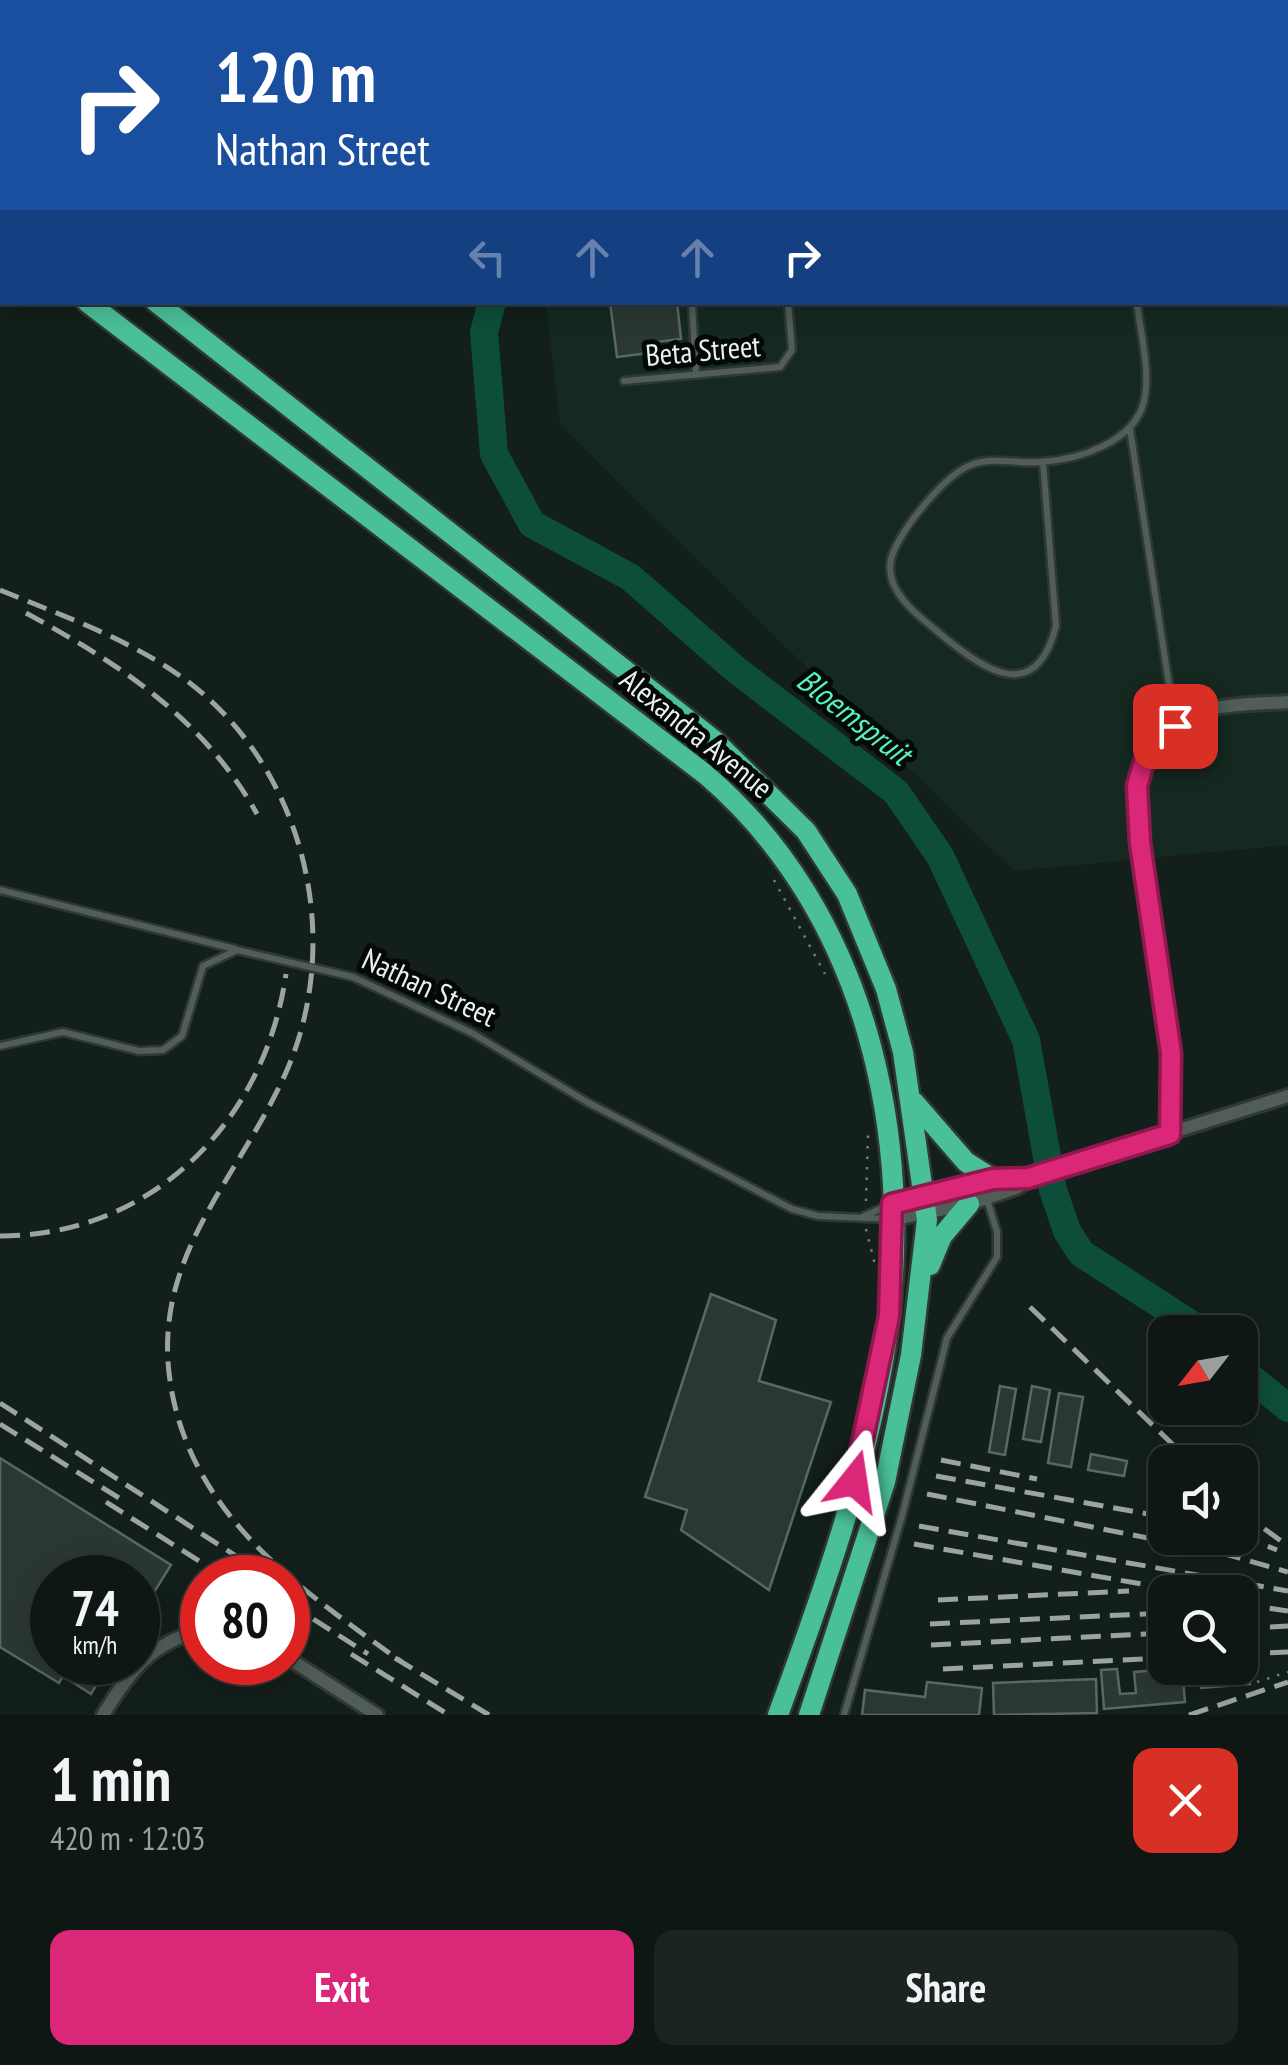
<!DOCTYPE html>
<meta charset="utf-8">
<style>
body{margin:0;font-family:"PT Sans Narrow",sans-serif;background:#1c2422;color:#f1f3f6;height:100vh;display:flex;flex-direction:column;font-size:38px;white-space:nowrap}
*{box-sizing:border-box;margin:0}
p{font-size:32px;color:#9b9fa0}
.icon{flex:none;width:55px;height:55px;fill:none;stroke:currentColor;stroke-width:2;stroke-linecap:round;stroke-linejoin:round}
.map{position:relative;height:1715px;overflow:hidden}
.drawer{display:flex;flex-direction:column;background:#0e1714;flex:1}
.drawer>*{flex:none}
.hud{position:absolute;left:0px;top:0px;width:1290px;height:305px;box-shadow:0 5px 25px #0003,0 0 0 2px #2e3634;background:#1a4fa0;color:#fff;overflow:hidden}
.needle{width:65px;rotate:239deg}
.fabs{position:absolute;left:1148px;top:1315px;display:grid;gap:20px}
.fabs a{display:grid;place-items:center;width:110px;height:110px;border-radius:20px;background:#0e1714;box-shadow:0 5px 25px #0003,0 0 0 2px #2e3634;font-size:50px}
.speed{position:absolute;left:30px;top:1555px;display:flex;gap:20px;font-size:50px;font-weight:700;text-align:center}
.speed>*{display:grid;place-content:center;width:130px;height:130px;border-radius:50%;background:#0e1714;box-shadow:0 5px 25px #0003,0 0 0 2px #2e3634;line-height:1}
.speed small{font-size:25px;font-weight:400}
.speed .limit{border:15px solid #d22;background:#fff;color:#111}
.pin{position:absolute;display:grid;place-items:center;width:85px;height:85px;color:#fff;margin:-42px;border-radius:20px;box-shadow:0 5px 15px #0006}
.me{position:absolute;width:110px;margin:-55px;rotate:15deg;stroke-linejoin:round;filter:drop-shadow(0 0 8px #0008)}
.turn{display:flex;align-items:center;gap:35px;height:210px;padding:0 50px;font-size:45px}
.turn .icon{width:130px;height:130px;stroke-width:2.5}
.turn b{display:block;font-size:70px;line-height:85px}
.lanes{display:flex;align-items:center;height:95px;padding:0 50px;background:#0003;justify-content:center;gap:50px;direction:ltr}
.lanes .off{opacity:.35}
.round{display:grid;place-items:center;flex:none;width:105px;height:105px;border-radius:20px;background:#1c2422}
.overview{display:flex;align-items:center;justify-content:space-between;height:170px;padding:0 50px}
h1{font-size:60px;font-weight:700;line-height:75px}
.primary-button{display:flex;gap:20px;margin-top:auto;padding:20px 50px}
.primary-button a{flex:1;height:115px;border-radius:20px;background:#db2777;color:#fff;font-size:40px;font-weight:700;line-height:115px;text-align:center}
.primary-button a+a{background:#1c2422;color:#f1f3f6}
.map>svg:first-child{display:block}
.built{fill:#152921}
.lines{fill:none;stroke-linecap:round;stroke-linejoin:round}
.river{stroke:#0d4e3a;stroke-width:28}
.building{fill:#2b3832;stroke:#596861;stroke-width:2.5}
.service-casing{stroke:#303834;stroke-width:11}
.minor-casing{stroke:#303834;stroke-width:18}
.trunk-casing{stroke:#303834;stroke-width:25}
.path{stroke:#727c78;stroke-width:2.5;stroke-dasharray:2.5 8;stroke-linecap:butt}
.service{stroke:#505e57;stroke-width:6}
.minor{stroke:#505e57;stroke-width:12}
.trunk{stroke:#4ac098;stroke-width:20}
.rail{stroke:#9ba4a0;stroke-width:5;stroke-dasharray:20 10;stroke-linecap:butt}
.route-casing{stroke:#8e194d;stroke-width:25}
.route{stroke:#db2777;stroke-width:18}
.labels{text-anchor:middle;stroke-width:10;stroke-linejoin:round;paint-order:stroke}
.street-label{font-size:30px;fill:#eaf2ee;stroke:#040806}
.water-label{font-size:32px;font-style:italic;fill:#58f1bc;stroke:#040806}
</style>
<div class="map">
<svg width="1288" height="1715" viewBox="0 0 1288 1715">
<rect width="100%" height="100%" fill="#131f1a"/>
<!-- built -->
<path class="built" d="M512,0h776v845l-274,26 -454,-446 -14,-122 742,-1v-300z"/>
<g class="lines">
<!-- river -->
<path class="river" d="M494,2v-2
M492,302l-8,30 10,122 38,70 98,53 105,92 161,123 44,64 86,184 27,150 14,41 14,22 122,79
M1240,1369l48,39"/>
</g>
<!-- building -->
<path class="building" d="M259,0h117l4,2h-118z
M1107,0h108v2h-107z
M610,302h67l4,37 -25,3 1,10 -40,5z
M711,1294l65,26 -17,61 72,21 -62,188 -88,-60 6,-20 -42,-13z
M1000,1386l16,3 -11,66 -16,-3z
M1032,1386l18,4 -9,52 -18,-3z
M1059,1393l24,4 -12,70 -23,-4z
M1091,1454l36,7 -3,15 -36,-6z
M0,1458l171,107 -33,53v-40h-86v84h58l-19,32 -28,-18 -4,7 -59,-36z
M1249,1667l1,17 -49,4 -1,-17z
M1182,1668l3,34 -81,7 -3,-39 16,-1 3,25 16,-1 -2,-21z
M1096,1679l1,34 -103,2 -1,-32z
M927,1682l55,6 -3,27h-117l3,-25 60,7z"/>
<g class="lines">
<!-- service casing -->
<g class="service-casing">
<path id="service" d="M202,0l3,2
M669,0v2
M1076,0l1,2
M1221,0l1,2
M692,302l4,73
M624,381l156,-14 12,-17 -4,-48
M1130,429l45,295
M1043,462l13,164c-20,78 -69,46 -112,11 -17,-15 -37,-28 -48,-48 -6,-10 -8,-25 -3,-36 11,-27 52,-79 80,-89 22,-7 45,0 67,-2 38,-2 95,-20 104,-61 7,-30 -4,-69 -7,-99
M0,890l235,59
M0,1046l63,-14 76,19 24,-1 19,-14 21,-70 34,-16 116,27 119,56 115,69 205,107 26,7 72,3
M864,1216l25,-11
M844,1715l58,-199 45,-178 50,-81v-25l-15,-49"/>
</g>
<!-- minor casing -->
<g class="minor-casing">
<path id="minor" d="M1170,1134c2,-75 -8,-146 -19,-220 -7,-41 -20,-87 -14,-128 3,-17 12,-36 23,-48 35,-37 82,-33 128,-36
M892,1204l101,-25 35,-1
M894,1219l75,-15 47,-16 23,-14 249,-78
M288,1658l89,57
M103,1715c26,-42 48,-74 99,-84"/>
</g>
<!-- trunk casing -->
<g class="trunk-casing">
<path id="trunk" d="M0,180l2,2
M0,236l2,2
M87,302l618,472c162,138 211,364 181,569 -19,127 -64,252 -108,372
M156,302l558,438 92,91 41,63 39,95 17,63 24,168 -16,135 -26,127 -76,233
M914,1102l52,60 27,17
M930,1265l12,-29 27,-32"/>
</g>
<!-- path -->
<path class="path" d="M774,880l51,94
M866,1201l2,-66
M866,1229l9,36
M1257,1682l31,-10"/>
<!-- service -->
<use href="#service" class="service"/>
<!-- minor -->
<use href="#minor" class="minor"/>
<!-- trunk -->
<use href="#trunk" class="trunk"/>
<!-- rail -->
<path class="rail" d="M0,590c63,26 127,48 183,88 123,89 164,265 100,401 -55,117 -148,195 -104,342 35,113 136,178 227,244
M26,613c94,51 178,106 231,201
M0,1236c153,0 265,-115 286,-262
M1030,1307l161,155
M0,1403l270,175
M0,1424l127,79
M941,1460l96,19
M936,1476l229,41
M927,1494l291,58 70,20
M106,1502l120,76
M1240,1511l48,35
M919,1526l369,65
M1240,1535l37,15
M914,1544l273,48
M938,1600l191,-9
M288,1603l80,51
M1240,1604l48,7
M930,1624l235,-11
M1240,1629l48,-3
M931,1645l234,-12
M351,1654l98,61
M1240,1654l48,-2
M395,1658l94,57
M943,1669l222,-11
M1189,1715l99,-33"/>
</g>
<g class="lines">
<!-- route casing -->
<g class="route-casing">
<path id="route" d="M854,1481l35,-165 3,-112 101,-25 35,-1 142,-44 1,-81 -31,-210 -3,-57 7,-24 31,-36"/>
</g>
<!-- route -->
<use href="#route" class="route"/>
</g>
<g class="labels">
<!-- street labels -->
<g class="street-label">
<text transform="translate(703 351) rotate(-5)" y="10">Beta Street</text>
<text transform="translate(696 734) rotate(39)" y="10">Alexandra Avenue</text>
<text transform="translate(429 988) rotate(25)" y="10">Nathan Street</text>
</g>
<!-- water labels -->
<g class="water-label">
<text transform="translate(854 717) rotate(38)" y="11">Bloemspruit</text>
</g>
</g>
</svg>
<div class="fabs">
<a><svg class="needle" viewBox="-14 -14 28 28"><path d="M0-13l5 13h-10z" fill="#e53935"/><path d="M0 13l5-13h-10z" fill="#9b9fa0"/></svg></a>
<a><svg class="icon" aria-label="sound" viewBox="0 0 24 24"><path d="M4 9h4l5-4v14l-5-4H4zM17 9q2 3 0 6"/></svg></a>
<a><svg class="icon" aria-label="search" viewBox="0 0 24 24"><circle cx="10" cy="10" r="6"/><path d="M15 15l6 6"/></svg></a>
</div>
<div class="speed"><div>74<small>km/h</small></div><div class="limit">80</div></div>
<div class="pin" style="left:1175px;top:726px;background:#d93025"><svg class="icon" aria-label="arrive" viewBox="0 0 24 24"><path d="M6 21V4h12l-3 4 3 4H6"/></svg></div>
<svg class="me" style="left:854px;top:1481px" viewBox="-20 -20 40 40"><path d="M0-17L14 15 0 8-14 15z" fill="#db2777" stroke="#fff" stroke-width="4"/></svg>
<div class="hud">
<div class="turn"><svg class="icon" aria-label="right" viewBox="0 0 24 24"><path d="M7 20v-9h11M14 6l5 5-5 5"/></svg><div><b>120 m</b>Nathan Street</div></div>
<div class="lanes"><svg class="icon off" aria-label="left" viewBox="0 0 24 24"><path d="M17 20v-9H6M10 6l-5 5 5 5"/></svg><svg class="icon off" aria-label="ahead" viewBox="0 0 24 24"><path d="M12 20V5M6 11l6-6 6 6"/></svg><svg class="icon off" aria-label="ahead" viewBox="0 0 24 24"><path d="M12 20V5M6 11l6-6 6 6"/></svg><svg class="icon" aria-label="right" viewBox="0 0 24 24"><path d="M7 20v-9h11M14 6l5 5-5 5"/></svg></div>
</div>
</div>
<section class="drawer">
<div class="overview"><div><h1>1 min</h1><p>420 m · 12:03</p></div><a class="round" style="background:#d93025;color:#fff"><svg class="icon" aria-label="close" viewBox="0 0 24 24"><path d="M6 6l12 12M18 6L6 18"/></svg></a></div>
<div class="primary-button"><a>Exit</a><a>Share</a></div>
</section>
